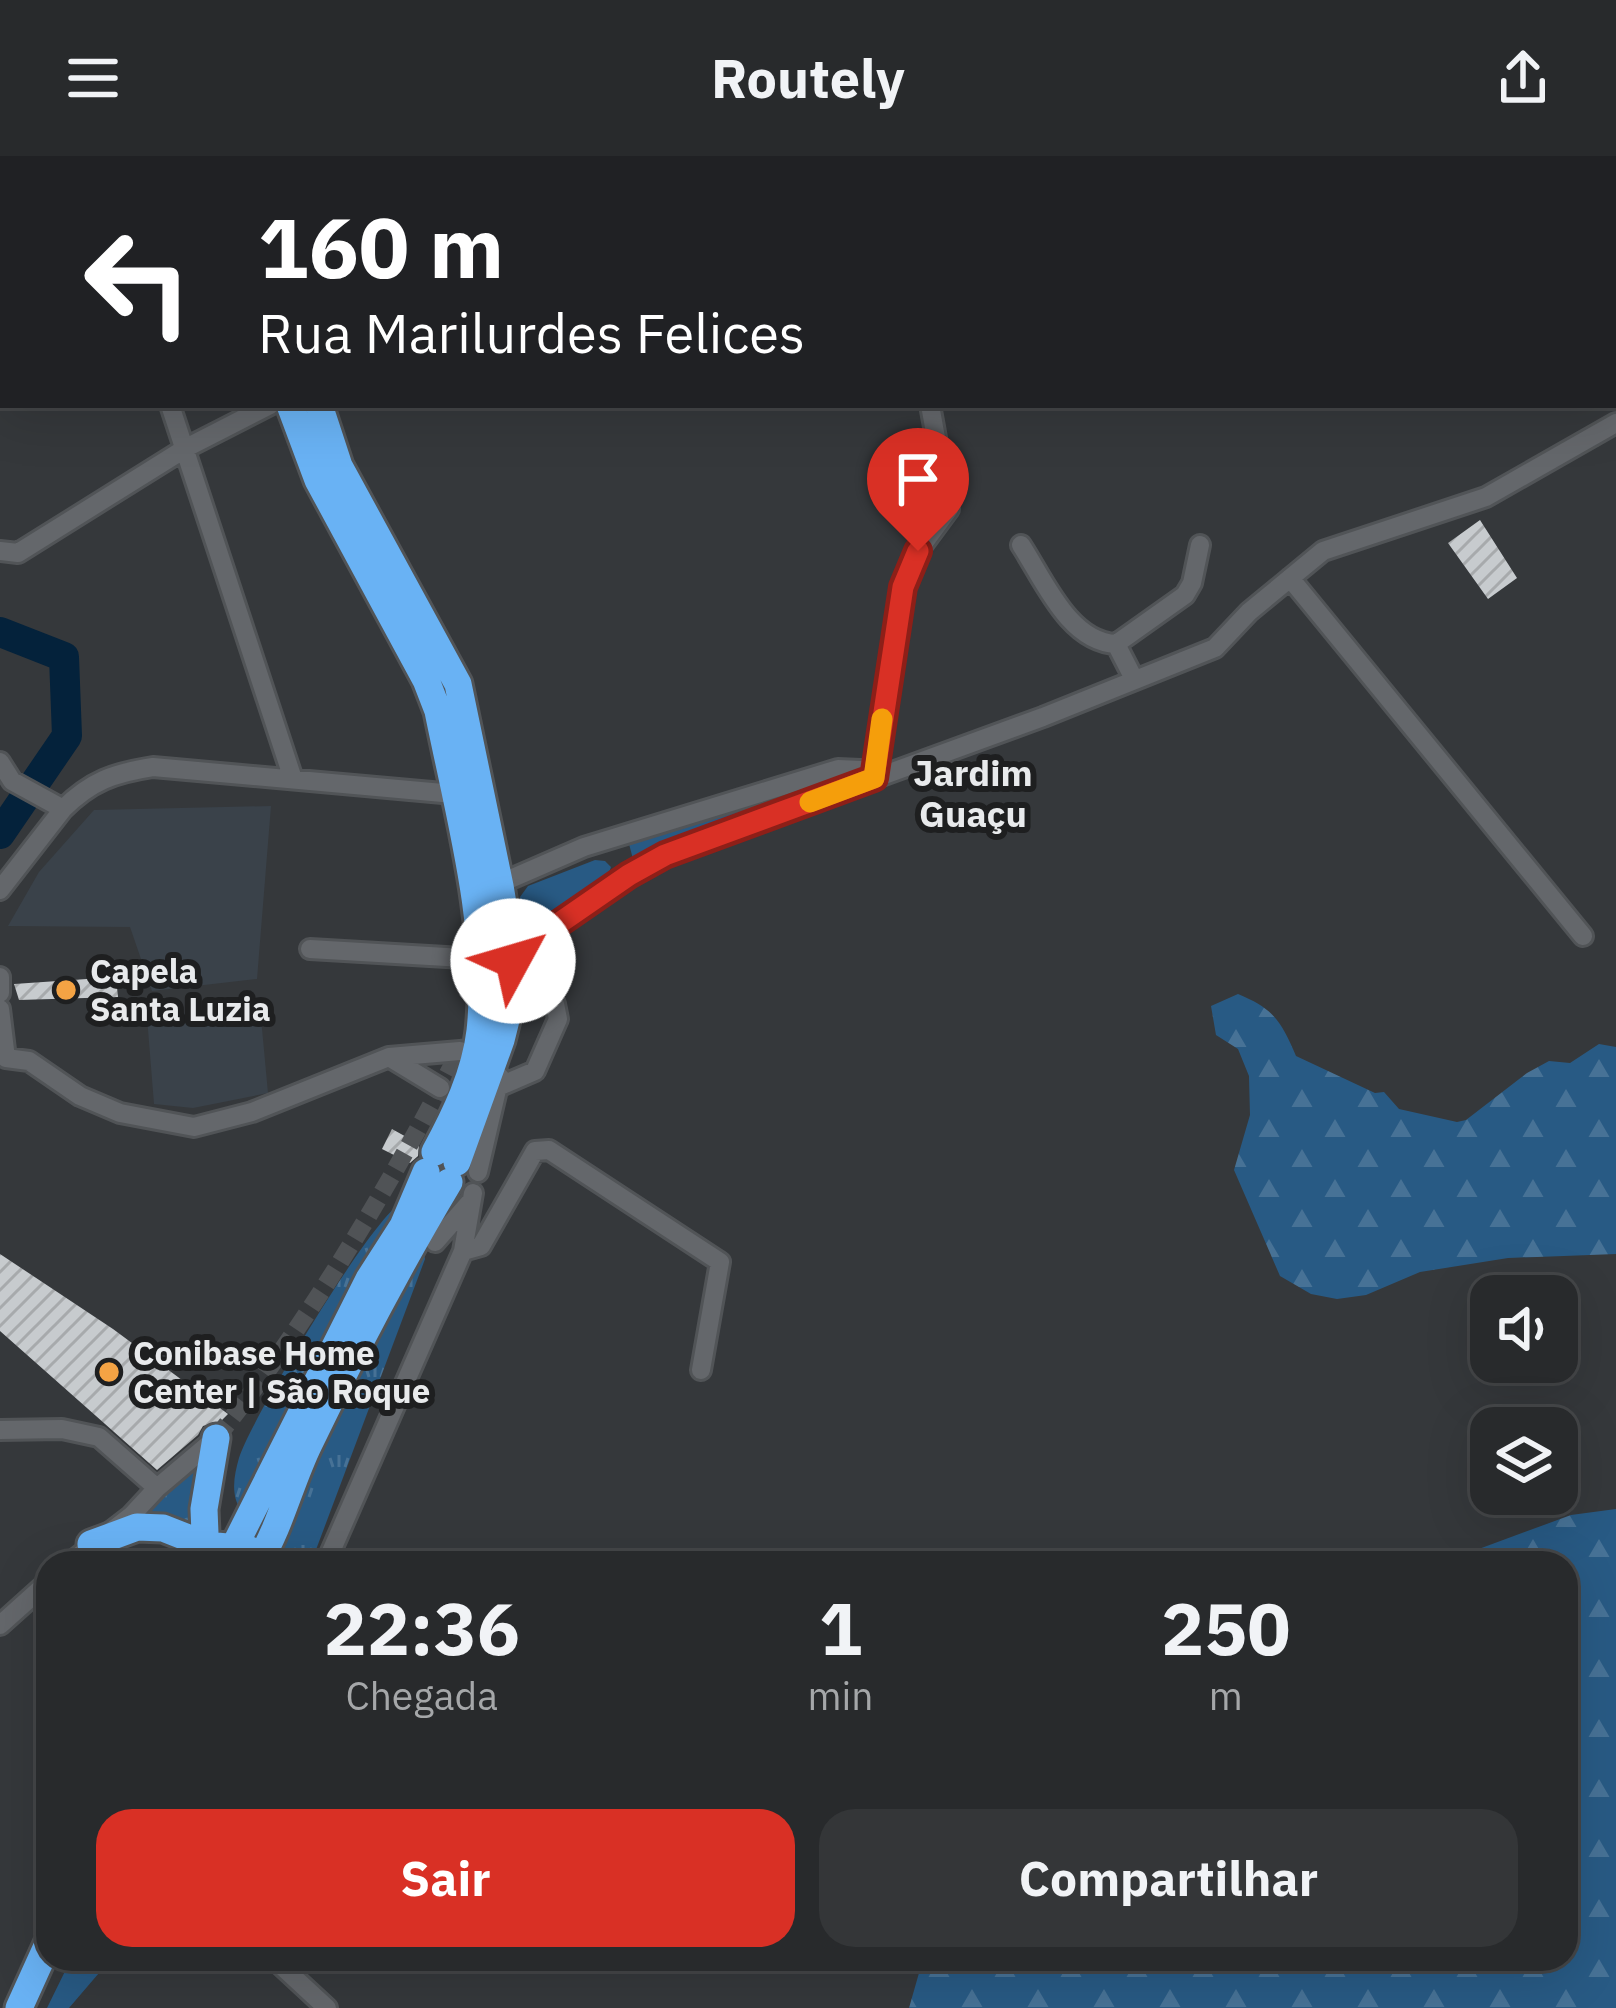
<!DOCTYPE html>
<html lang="pt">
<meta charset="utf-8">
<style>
body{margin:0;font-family:"IBM Plex Sans",sans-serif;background:#343638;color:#f1f3f6;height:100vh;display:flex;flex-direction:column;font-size:45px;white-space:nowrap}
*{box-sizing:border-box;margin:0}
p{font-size:39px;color:#a5a7a9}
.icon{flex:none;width:66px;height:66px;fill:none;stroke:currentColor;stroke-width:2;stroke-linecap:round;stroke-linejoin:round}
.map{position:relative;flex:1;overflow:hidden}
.side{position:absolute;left:36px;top:1395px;width:1542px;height:420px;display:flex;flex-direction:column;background:#282a2c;border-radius:36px;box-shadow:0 12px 48px #0002,0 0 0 3px #444648}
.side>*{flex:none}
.hud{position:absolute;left:0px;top:0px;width:1617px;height:252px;box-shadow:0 12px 48px #0002,0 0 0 3px #444648;background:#202124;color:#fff;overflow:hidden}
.buttons{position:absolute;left:1470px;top:1119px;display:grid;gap:24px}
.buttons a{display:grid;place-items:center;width:108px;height:108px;border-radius:24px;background:#282a2c;box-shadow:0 12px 48px #0002,0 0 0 3px #444648;font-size:60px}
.pin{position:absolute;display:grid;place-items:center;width:102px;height:102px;color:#fff;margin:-123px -51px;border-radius:50% 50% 50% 0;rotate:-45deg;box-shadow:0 0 12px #0007}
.pin .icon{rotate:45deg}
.me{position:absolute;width:132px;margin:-66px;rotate:51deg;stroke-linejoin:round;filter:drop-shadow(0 0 9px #0008)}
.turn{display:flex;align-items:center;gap:42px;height:252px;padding:0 60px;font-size:54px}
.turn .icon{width:156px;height:156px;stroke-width:2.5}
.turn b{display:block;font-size:84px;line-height:102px}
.eta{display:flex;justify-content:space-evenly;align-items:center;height:204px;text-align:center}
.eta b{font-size:72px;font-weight:700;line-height:84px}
.primary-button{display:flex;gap:24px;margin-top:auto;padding:24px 60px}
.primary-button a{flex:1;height:138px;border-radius:36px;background:#d93025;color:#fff;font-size:48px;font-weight:700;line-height:138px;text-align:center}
.primary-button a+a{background:#343638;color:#f1f3f6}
header{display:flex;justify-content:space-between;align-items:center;height:156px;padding:0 60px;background:#282a2c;font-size:54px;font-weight:700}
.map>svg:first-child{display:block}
.built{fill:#3a424a}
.grass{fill:url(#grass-tufts)}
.forest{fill:url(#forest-firs)}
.park{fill:#285a84}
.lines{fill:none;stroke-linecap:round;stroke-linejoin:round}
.river{stroke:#04223b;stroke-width:30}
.building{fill:url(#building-hatch)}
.minor-tunnel{stroke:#505356;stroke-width:18;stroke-dasharray:18 9;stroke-linecap:butt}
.minor-casing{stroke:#515457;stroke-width:24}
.highway-casing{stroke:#515457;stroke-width:33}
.minor{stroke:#64676b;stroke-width:18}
.highway{stroke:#69b2f4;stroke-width:27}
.route-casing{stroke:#8d1f18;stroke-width:30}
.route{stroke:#d93025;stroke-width:21}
.slow{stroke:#f59e0b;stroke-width:21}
.poi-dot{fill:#f4a344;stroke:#1e1f20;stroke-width:4.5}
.labels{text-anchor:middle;stroke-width:12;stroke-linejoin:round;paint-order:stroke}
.poi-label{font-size:33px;font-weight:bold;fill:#e8eaec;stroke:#1e1f20;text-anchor:start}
.neighbourhood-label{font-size:36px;font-weight:bold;fill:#e8eaec;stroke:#1e1f20}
</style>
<header><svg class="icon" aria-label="menu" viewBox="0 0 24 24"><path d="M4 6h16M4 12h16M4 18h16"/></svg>Routely<svg class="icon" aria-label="share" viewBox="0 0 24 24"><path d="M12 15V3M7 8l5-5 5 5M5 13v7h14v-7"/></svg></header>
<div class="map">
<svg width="1616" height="1852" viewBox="0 0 1616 1852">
<defs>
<pattern id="grass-tufts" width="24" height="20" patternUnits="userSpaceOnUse" patternTransform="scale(3)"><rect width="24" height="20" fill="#285a84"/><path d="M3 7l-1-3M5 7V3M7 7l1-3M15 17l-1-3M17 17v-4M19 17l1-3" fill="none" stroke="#477296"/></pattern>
<pattern id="forest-firs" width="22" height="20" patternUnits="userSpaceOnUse" patternTransform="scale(3)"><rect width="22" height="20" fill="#285a84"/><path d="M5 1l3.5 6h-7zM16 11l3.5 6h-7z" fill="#477296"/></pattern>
<pattern id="building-hatch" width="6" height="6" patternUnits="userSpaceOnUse" patternTransform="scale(3)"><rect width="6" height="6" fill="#c7cbce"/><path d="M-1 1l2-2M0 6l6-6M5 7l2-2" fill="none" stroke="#a7aaac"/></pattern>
</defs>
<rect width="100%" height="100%" fill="#35383b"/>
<!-- built -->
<path class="built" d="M271,650l-14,173 -105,12 -22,-64 -122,-1 31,-54 55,-62z
M260,851l8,86 -75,15 -39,-4 -7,-87z"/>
<!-- grass -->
<path class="grass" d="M399,1049l-157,307c-12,-17 -8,-36 -3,-54 11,-37 132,-238 160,-253z
M423,1091l2,12 -114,304h-44l144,-307z
M204,1304l-9,69 -59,-10z"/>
<!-- forest -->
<path class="forest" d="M1238,838c36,15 43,27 58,62l79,37 9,-1 15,17 58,13 9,-2 61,-47 22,-12 21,2 29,-19 17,3v207l-108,4 -88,14 -54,23 -29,4 -26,-5 -31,-18 -46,-106 16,-55 -1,-39 -11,-27 -22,-14 -5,-29z
M1616,1353v499h-707l14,-49h643v-396h-125l130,-48z"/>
<!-- park -->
<path class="park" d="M839,622l2,4 -207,81 -6,-23z
M595,704l10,1 6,6c-5,20 -68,57 -88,52l-3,-22 8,-11z
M71,1803h40l-42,49h-22z"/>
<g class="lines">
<!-- river -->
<path class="river" d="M0,476l64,25 3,79 -67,98"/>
</g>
<!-- building -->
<path class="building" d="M1480,364l37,58 -29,21 -40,-56z
M116,821l2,20 -99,3 -5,-16z
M392,973l27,15 -1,12 -8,7 -28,-14z
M0,1098l113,75 115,85 -7,7 -18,5 -5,9 -41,35 -157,-139z"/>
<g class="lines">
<!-- minor-tunnel -->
<path class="minor-tunnel" d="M216,1282c96,-119 173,-252 244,-387l7,-6"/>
<!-- minor casing -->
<g class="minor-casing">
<path id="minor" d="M1153,0l1,3
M1378,3l4,-3
M170,249l123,374
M1021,389c23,35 48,97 95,99
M0,395l18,2 168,-105 84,-43
M1290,422l293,358
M1134,523l-18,-35 69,-49 7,-12 8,-38
M0,606l12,19 51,28 -63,81
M874,622l29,-191 15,-36 31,-42 -19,-104
M63,653c28,-28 51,-36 90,-42l301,27
M492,731l92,-40 254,-78 44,2
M310,793l203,12c41,-43 100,-77 152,-106l378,-138 172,-69 34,-36 74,-61 163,-54 130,-74
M0,821v16
M0,853l6,49 23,3 51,35 40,17 74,14 58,-15 137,-55 71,-6
M389,901l51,31
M498,931l37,-16 23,-52 -3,-15 -39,-24
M478,1016l22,-95
M435,1086l36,-41
M463,1095l18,-5 54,-95 14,-1 171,112 -19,108
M0,1274l62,-1 37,8 58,51
M70,1407l61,-47 26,-28 59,-50
M326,1407l137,-312 10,-58
M0,1469l48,-43
M274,1803l53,49"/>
</g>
<!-- highway casing -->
<g class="highway-casing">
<path id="highway" d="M233,0v3
M270,0v3
M290,249l28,75 108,200 12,31c20,100 53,218 42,320 -5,43 -25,84 -45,121
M319,249l20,61 119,218 42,202 16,94 -15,60 -44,122
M91,1388l46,-17 26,1 43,17 42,4
M206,1402l-2,-49 12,-71
M226,1407l143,-284 34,-53 23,-54
M258,1407c23,-38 32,-80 51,-119 43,-89 89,-177 140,-262
M19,1852l29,-64"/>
</g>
<!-- minor -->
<use href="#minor" class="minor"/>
<!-- highway -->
<use href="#highway" class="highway"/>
</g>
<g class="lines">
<!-- route casing -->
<g class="route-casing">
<path id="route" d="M513,805l16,-17 100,-69 36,-20 209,-77 29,-191 15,-36"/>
</g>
<!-- route -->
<use href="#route" class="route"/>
<!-- slow -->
<path class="slow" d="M810,646l64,-24 8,-59"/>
</g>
<!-- markers -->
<g class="poi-dot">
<circle cx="66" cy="834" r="12"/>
<circle cx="109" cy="1216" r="12"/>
</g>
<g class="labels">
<!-- poi labels -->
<g class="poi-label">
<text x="90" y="827">Capela<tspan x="90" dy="38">Santa Luzia</tspan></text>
<text x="133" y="1209">Conibase Home<tspan x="133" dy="38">Center | São Roque</tspan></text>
</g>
<!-- neighbourhood labels -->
<g class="neighbourhood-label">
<text x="973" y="630">Jardim<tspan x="973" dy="41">Guaçu</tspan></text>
</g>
</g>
</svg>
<div class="buttons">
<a><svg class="icon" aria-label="sound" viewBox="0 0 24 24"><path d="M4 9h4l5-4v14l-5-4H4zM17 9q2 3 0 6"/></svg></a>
<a><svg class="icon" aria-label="layers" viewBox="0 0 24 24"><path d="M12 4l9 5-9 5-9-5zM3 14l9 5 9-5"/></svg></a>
</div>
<div class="pin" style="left:918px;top:395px;background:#d93025"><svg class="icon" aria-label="arrive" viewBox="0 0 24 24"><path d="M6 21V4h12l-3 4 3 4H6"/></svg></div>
<svg class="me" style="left:513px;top:805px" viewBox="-20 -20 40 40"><circle r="19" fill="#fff"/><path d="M0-13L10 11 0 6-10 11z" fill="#d93025"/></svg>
<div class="hud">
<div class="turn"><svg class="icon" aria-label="left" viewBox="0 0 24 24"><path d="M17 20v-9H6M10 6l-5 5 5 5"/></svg><div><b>160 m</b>Rua Marilurdes Felices</div></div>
</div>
<section class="side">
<div class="eta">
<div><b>22:36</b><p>Chegada</p></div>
<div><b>1</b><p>min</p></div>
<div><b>250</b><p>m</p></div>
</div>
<div class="primary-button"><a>Sair</a><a>Compartilhar</a></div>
</section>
</div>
